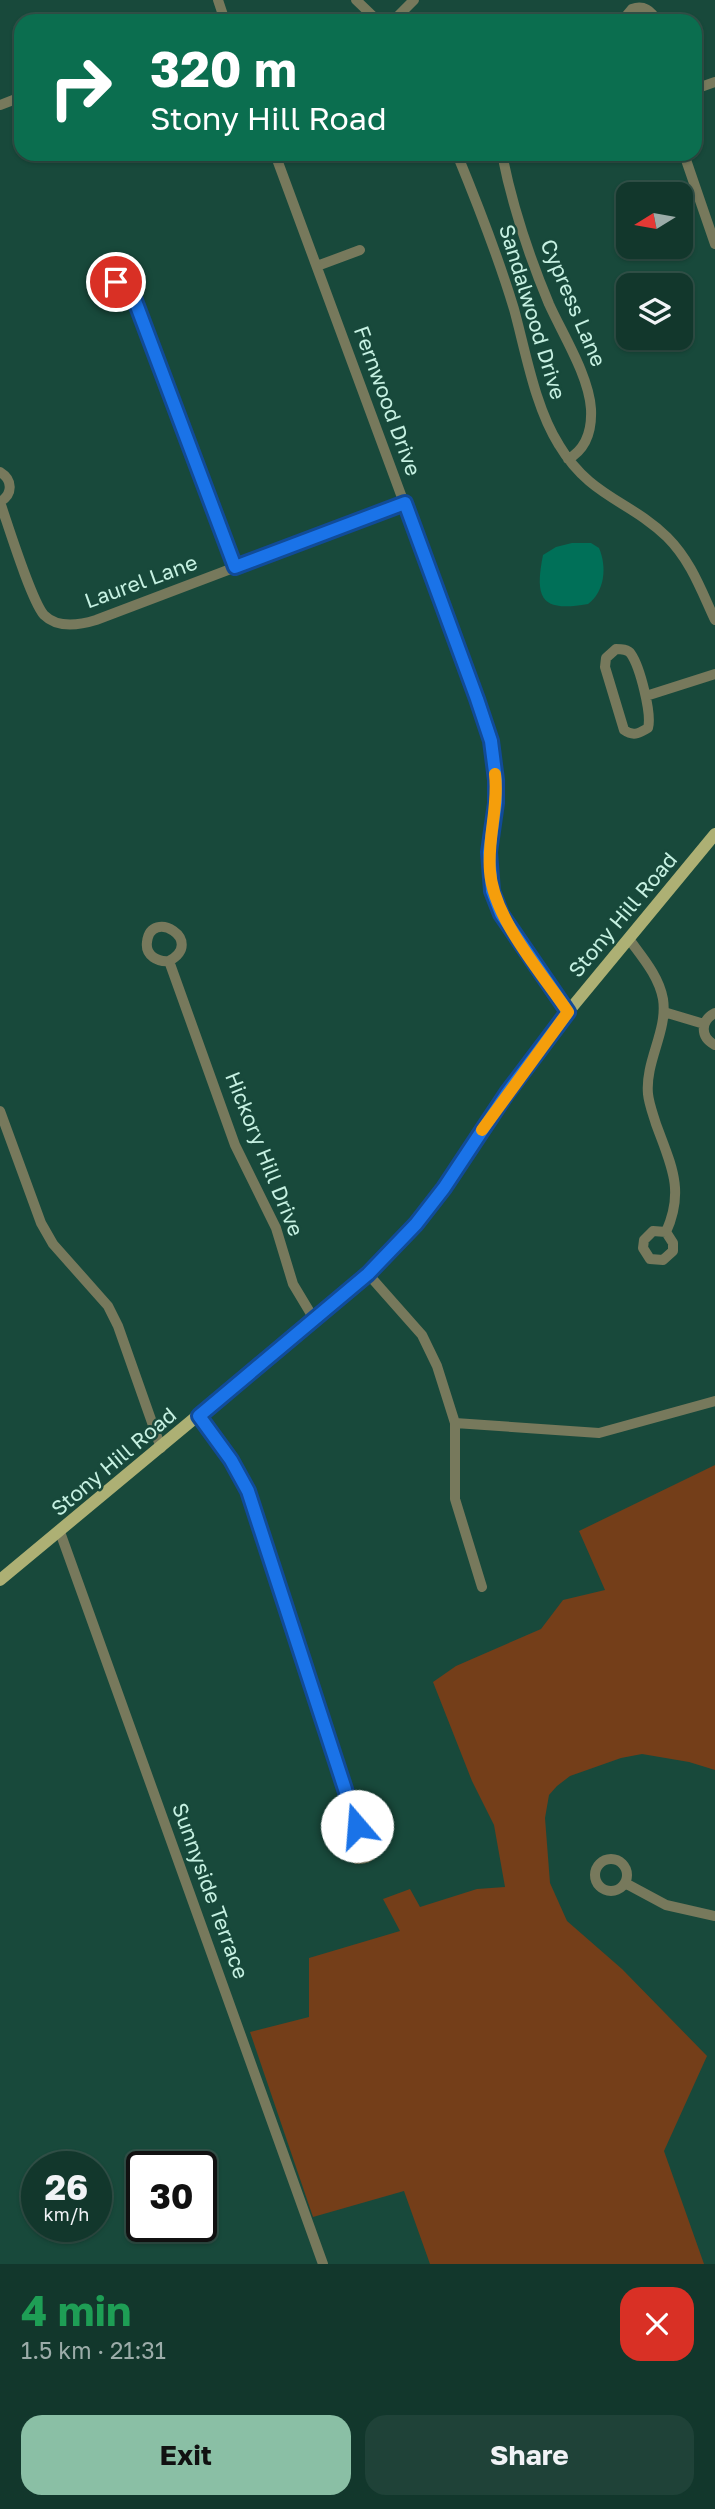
<!DOCTYPE html>
<meta charset="utf-8">
<style>
body{margin:0;font-family:"Golos Text",sans-serif;background:#1f4238;color:#f1f3f6;height:100vh;display:flex;flex-direction:column;font-size:26px;white-space:nowrap}
*{box-sizing:border-box;margin:0}
p{font-size:23px;color:#9caca9}
.icon{flex:none;width:38px;height:38px;fill:none;stroke:currentColor;stroke-width:2;stroke-linecap:round;stroke-linejoin:round}
.map{position:relative;height:2264px;overflow:hidden}
.panel{display:flex;flex-direction:column;background:#12372c;flex:1}
.panel>*{flex:none}
.banner{position:absolute;left:14px;top:14px;width:688px;height:147px;border-radius:21px;box-shadow:0 2px 5px #0004,0 0 0 2px #315148;background:#0b6e4f;color:#fff;overflow:hidden}
.needle{width:46px;rotate:259deg}
.controls{position:absolute;left:616px;top:182px;display:grid;gap:14px}
.controls a{display:grid;place-items:center;width:77px;height:77px;border-radius:14px;background:#12372c;box-shadow:0 2px 5px #0004,0 0 0 2px #315148;font-size:35px}
.speed{position:absolute;left:21px;top:2151px;display:flex;gap:14px;font-size:35px;font-weight:700;text-align:center}
.speed>*{display:grid;place-content:center;width:91px;height:91px;border-radius:50%;background:#12372c;box-shadow:0 2px 5px #0004,0 0 0 2px #315148;line-height:1}
.speed small{font-size:18px;font-weight:400}
.speed .limit{border:4px solid #111;border-radius:10px;background:#fff;color:#111}
.pin{position:absolute;display:grid;place-items:center;width:60px;height:60px;color:#fff;margin:-30px;border:4px solid #fff;border-radius:50%;box-shadow:0 2px 7px #0007}
.me{position:absolute;width:77px;margin:-38px;rotate:342deg;stroke-linejoin:round;filter:drop-shadow(0 0 5px #0008)}
.turn{display:flex;align-items:center;gap:24px;height:147px;padding:0 21px;font-size:32px}
.turn .icon{width:91px;height:91px;stroke-width:2.5}
.turn b{display:block;font-size:49px;line-height:60px}
.round{display:grid;place-items:center;flex:none;width:74px;height:74px;border-radius:21px;background:#1f4238}
.summary{display:flex;align-items:center;justify-content:space-between;height:119px;padding:0 21px}
h1{font-size:42px;font-weight:700;line-height:52px;color:#1e9e55}
.action{display:flex;gap:14px;margin-top:auto;padding:14px 21px}
.action a{flex:1;height:80px;border-radius:21px;background:#8abfa5;color:#111;font-size:28px;font-weight:700;line-height:80px;text-align:center}
.action a+a{background:#1f4238;color:#f1f3f6}
.map>svg:first-child{display:block}
.green{fill:#743e19}
.water{fill:#007058}
.lines{fill:none;stroke-linecap:round;stroke-linejoin:round}
.minor{stroke:#77795c;stroke-width:10}
.major{stroke:#adb074;stroke-width:12}
.route-casing{stroke:#114b97;stroke-width:18}
.route{stroke:#1a73e8;stroke-width:12}
.slow{stroke:#f59e0b;stroke-width:12}
.labels{text-anchor:middle;stroke-width:5;stroke-linejoin:round;paint-order:stroke}
.street-label{font-size:21px;fill:#c6f1e2;stroke:#18493b}
</style>
<div class="map">
<svg width="715" height="2264" viewBox="0 0 715 2264">
<rect width="100%" height="100%" fill="#18493b"/>
<!-- green -->
<path class="green" d="M715,1465v305l-26,-8 -47,-8 -21,4 -51,18 -13,10 -8,9 -4,23 5,65 17,38 55,48 85,87 -43,95 40,113h-274l-26,-73 -91,26 -63,-185 59,-15v-59l91,-27 -17,-32 27,-10 10,18 57,-18 28,-2 -11,-62 -22,-44 -39,-99 23,-16 85,-37 22,-29 42,-10 -26,-59z"/>
<!-- water -->
<path class="water" d="M572,543h19l8,5c8,19 6,43 -11,56 -46,8 -54,-4 -45,-49l13,-8z"/>
<g class="lines">
<!-- minor -->
<path class="minor" d="M218,0l7,21
M356,0l22,21
M393,21l21,-21
M622,21l10,-12c11,-4 20,1 24,12
M695,89l20,-7
M0,105l21,-8
M275,154l210,568c8,26 12,53 11,80 -2,29 -10,56 -4,86 6,33 56,94 76,124
M457,154c21,51 41,102 57,155 12,44 21,98 45,136 31,52 70,55 108,92 24,24 34,53 48,83
M502,154c10,51 27,102 47,150 14,31 40,72 42,105 1,21 -5,40 -23,50
M684,154l31,90
M317,266l43,-16
M131,290l6,-5 2,-8 -7,-9h-8l-8,7v7l4,6 11,2 104,277
M0,472c13,8 13,22 0,30
M0,502c8,23 31,98 44,113 14,14 36,10 52,5l309,-117
M616,649c5,0 12,0 15,5 9,13 21,60 17,74 -9,5 -14,9 -24,2l-19,-63 1,-9z
M646,696l69,-22
M629,939c13,18 30,37 34,60 5,32 -18,62 -15,95 1,10 5,20 8,30 15,41 29,66 10,108l-13,-1 -9,9 -1,8 7,11 13,1 10,-9v-8l-7,-11
M169,961c37,-20 -18,-54 -22,-19 -2,14 11,20 22,19l66,184 41,83 17,56 21,35
M664,1012l40,12
M715,1013c-15,8 -15,24 0,32
M0,1111l41,112 12,21 55,62 10,20 43,122
M368,1274l54,61 15,31 18,57v76l27,88
M199,1416c26,36 44,63 60,104l98,306c-16,8 -16,25 0,33 13,1 21,-7 21,-20l-10,-13h-11
M455,1423l144,10 116,-32
M60,1532l263,732
M595 1875a16 16 0 1 1 32 0a16 16 0 1 1-32 0Z
M625,1883l41,22 49,11"/>
<!-- major -->
<path class="major" d="M0,1580l368,-306 48,-50 28,-36 63,-95 61,-81 147,-178"/>
</g>
<g class="lines">
<!-- route casing -->
<g class="route-casing">
<path id="route" d="M116,282l4,6 11,2 104,277 170,-64 72,196 14,42 5,39v23l-7,49 3,39 9,23 67,98 -61,81 -63,95 -28,36 -48,50 -169,142 32,44 17,31 109,335"/>
</g>
<!-- route -->
<use href="#route" class="route"/>
<!-- slow -->
<path class="slow" d="M482,1130l86,-118c-26,-39 -75,-94 -78,-141 -3,-32 9,-64 5,-97"/>
</g>
<g class="labels">
<!-- street labels -->
<g class="street-label">
<text transform="translate(573 303) rotate(67)" y="7">Cypress Lane</text>
<text transform="translate(532 312) rotate(73)" y="7">Sandalwood Drive</text>
<text transform="translate(387 401) rotate(70)" y="7">Fernwood Drive</text>
<text transform="translate(141 582) rotate(-20)" y="7">Laurel Lane</text>
<text transform="translate(623 915) rotate(-50)" y="7">Stony Hill Road</text>
<text transform="translate(264 1154) rotate(68)" y="7">Hickory Hill Drive</text>
<text transform="translate(114 1462) rotate(-40)" y="7">Stony Hill Road</text>
<text transform="translate(210 1891) rotate(70)" y="7">Sunnyside Terrace</text>
</g>
</g>
</svg>
<div class="controls">
<a><svg class="needle" viewBox="-14 -14 28 28"><path d="M0-13l5 13h-10z" fill="#e53935"/><path d="M0 13l5-13h-10z" fill="#9caca9"/></svg></a>
<a><svg class="icon" aria-label="layers" viewBox="0 0 24 24"><path d="M12 4l9 5-9 5-9-5zM3 14l9 5 9-5"/></svg></a>
</div>
<div class="speed"><div>26<small>km/h</small></div><div class="limit">30</div></div>
<div class="pin" style="left:116px;top:282px;background:#d93025"><svg class="icon" aria-label="arrive" viewBox="0 0 24 24"><path d="M6 21V4h12l-3 4 3 4H6"/></svg></div>
<svg class="me" style="left:357px;top:1826px" viewBox="-20 -20 40 40"><circle r="19" fill="#fff"/><path d="M0-13L10 11 0 6-10 11z" fill="#1a73e8"/></svg>
<div class="banner">
<div class="turn"><svg class="icon" aria-label="right" viewBox="0 0 24 24"><path d="M7 20v-9h11M14 6l5 5-5 5"/></svg><div><b>320 m</b>Stony Hill Road</div></div>
</div>
</div>
<section class="panel">
<div class="summary"><div><h1>4 min</h1><p>1.5 km · 21:31</p></div><a class="round" style="background:#d93025;color:#fff"><svg class="icon" aria-label="close" viewBox="0 0 24 24"><path d="M6 6l12 12M18 6L6 18"/></svg></a></div>
<div class="action"><a>Exit</a><a>Share</a></div>
</section>
